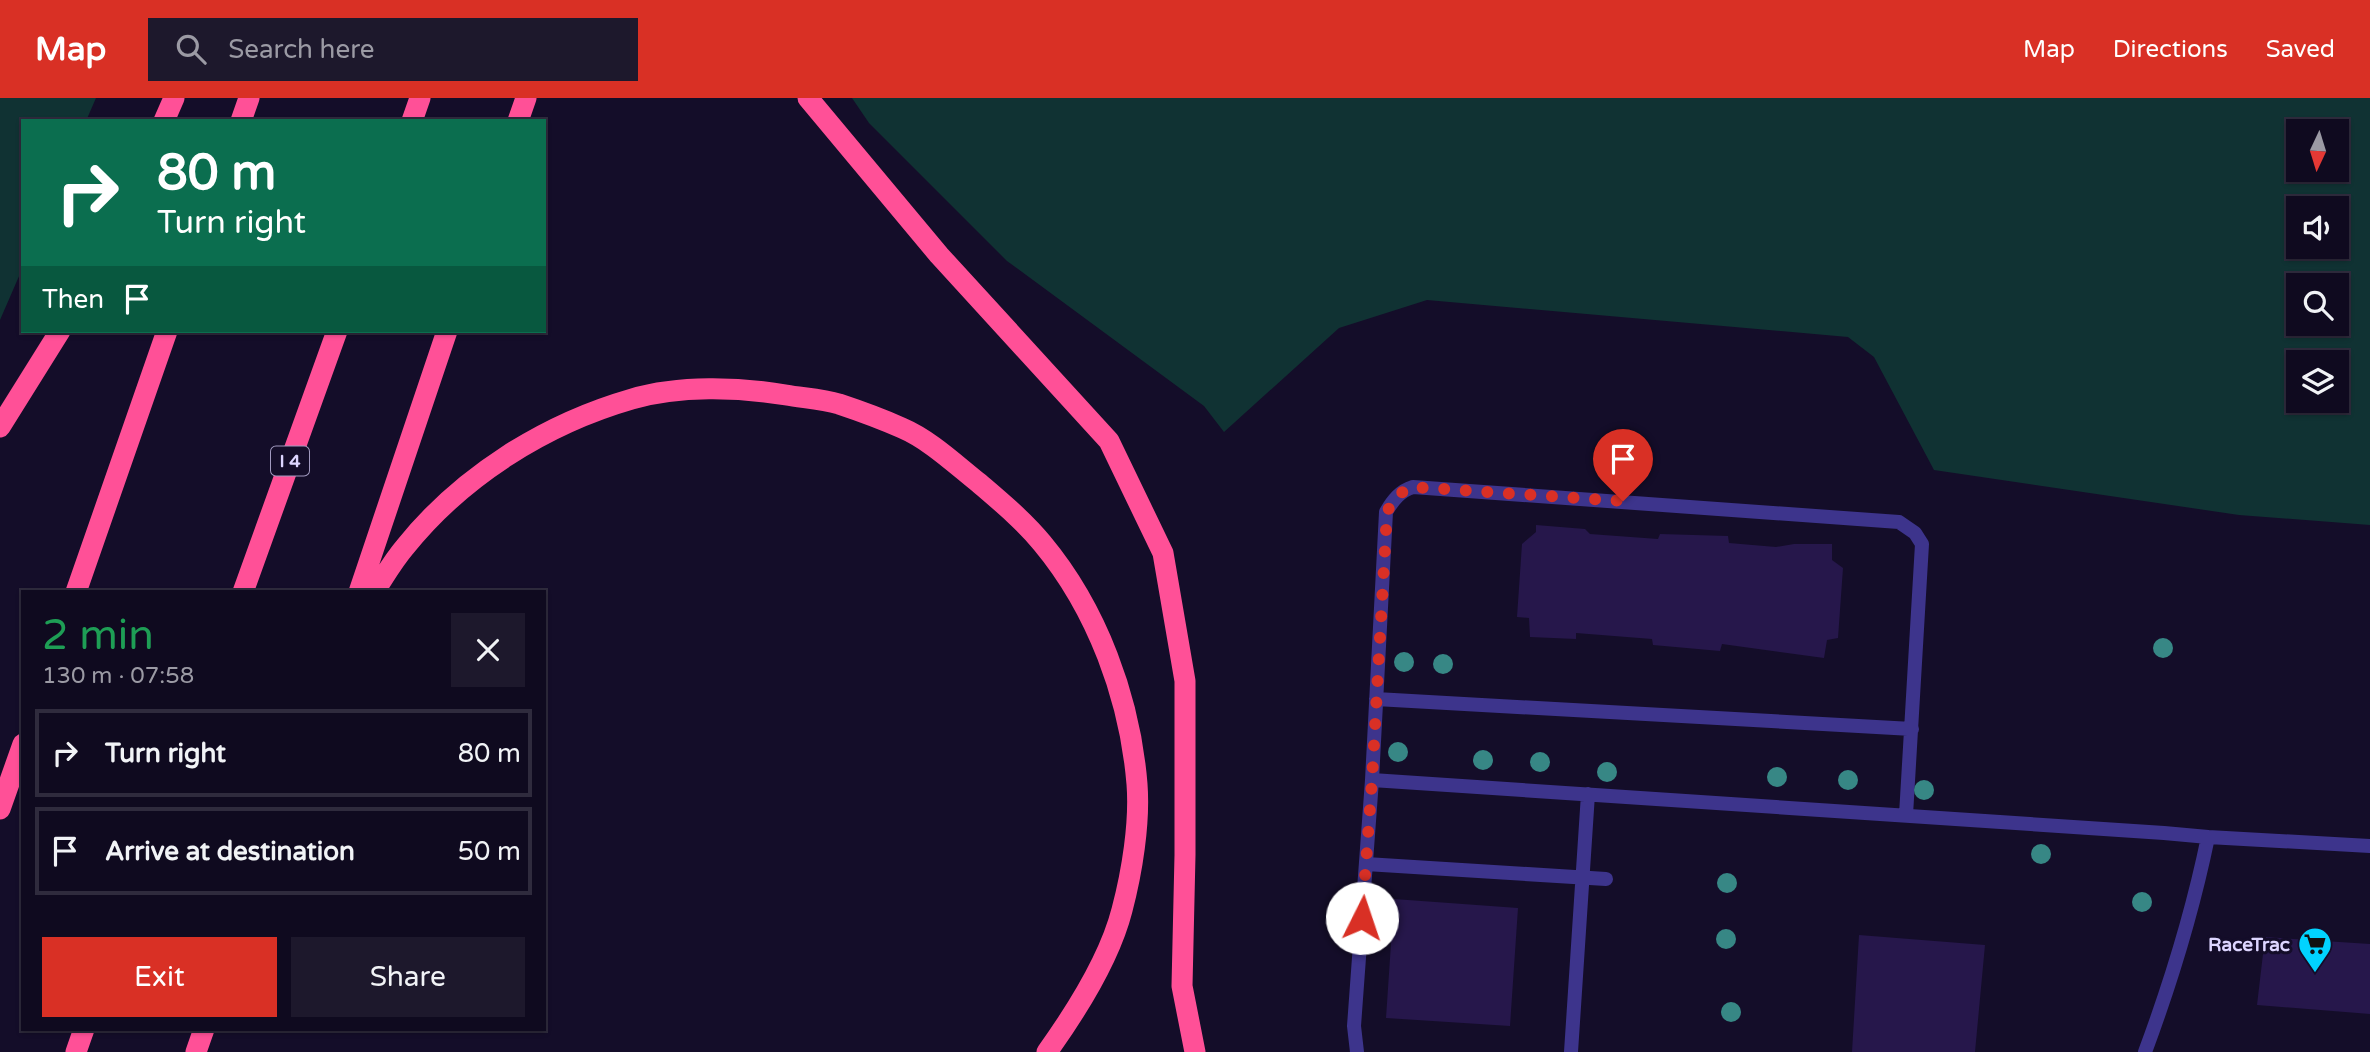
<!DOCTYPE html>
<meta charset="utf-8">
<style>
body{margin:0;font-family:"Varela Round",sans-serif;background:#1d182c;color:#f1f3f6;height:100vh;display:flex;flex-direction:column;font-size:26px;white-space:nowrap}
*{box-sizing:border-box;margin:0}
p{font-size:23px;color:#9b9aa4}
.icon{flex:none;width:38px;height:38px;fill:none;stroke:currentColor;stroke-width:2;stroke-linecap:round;stroke-linejoin:round}
.map{position:relative;flex:1;overflow:hidden}
.side{position:absolute;left:21px;top:492px;width:525px;height:441px;display:flex;flex-direction:column;background:#0f0a1f;border-radius:0px;box-shadow:0 2px 5px #0004,0 0 0 2px #2f2b3d}
.side>*{flex:none}
.hud{position:absolute;left:21px;top:21px;width:525px;height:214px;border-radius:0px;box-shadow:0 2px 5px #0004,0 0 0 2px #2f2b3d;background:#0b6e4f;color:#fff;overflow:hidden}
.needle{width:46px;rotate:184deg}
.controls{position:absolute;left:2286px;top:21px;display:grid;gap:14px}
.controls a{display:grid;place-items:center;width:63px;height:63px;border-radius:0px;background:#0f0a1f;box-shadow:0 2px 5px #0004,0 0 0 2px #2f2b3d;font-size:35px}
.pin{position:absolute;display:grid;place-items:center;width:60px;height:60px;color:#fff;margin:-72px -30px;border-radius:50% 50% 50% 0;rotate:-45deg;box-shadow:0 0 7px #0007}
.pin .icon{rotate:45deg}
.me{position:absolute;width:77px;margin:-38px;rotate:4deg;stroke-linejoin:round;filter:drop-shadow(0 0 5px #0008)}
.turn{display:flex;align-items:center;gap:24px;height:147px;padding:0 21px;font-size:32px}
.turn .icon{width:91px;height:91px;stroke-width:2.5}
.turn b{display:block;font-size:49px;line-height:60px}
.then{display:flex;align-items:center;height:66px;padding:0 21px;background:#0003;gap:14px;font-size:26px}
.round{display:grid;place-items:center;flex:none;width:74px;height:74px;border-radius:0px;background:#1d182c}
.head{display:flex;align-items:center;justify-content:space-between;height:119px;padding:0 21px}
h1{font-size:42px;font-weight:600;line-height:52px;color:#1e9e55}
.button{display:flex;gap:14px;margin-top:auto;padding:14px 21px}
.button a{flex:1;height:80px;border-radius:0px;background:#d93025;color:#fff;font-size:28px;font-weight:600;line-height:80px;text-align:center}
.button a+a{background:#1d182c;color:#f1f3f6}
ul{padding:0;list-style:none}
li{display:flex;align-items:center;gap:21px;height:88px;margin:0 14px 10px;padding:0 7px;border:4px solid #2f2b3d;border-radius:0px}
li div{flex:1}
li b{display:block;font-size:26px}
li em{font-style:normal}
header{display:flex;align-items:center;gap:42px;box-sizing:border-box;height:98px;padding:0 35px;background:#d93025;color:#fff}
header strong{font-size:33px}
nav{display:flex;gap:38px;margin-inline-start:auto;font-size:24px}
.search{width:490px;height:63px;background:#1d182c;display:flex;align-items:center;gap:18px;box-sizing:border-box;padding:0 24px;border-radius:0px;color:#9b9aa4;font-size:26px}
.map>svg:first-child{display:block}
.green{fill:#103233;fill-rule:evenodd}
.building{fill:#26174b}
.lines{fill:none;stroke-linecap:round;stroke-linejoin:round}
.lane{stroke:#3d348c;stroke-width:14}
.highway{stroke:#ff5097;stroke-width:21}
.tree{fill:#378785}
.route{stroke:#d93025;stroke-width:12;stroke-dasharray:0 21.6}
.labels{text-anchor:middle;stroke-width:6;stroke-linejoin:round;paint-order:stroke}
.shield{fill:#140d29;stroke:#a199bf;stroke-width:2}
.shield-label{font-size:18px;font-weight:bold;fill:#ddd5ff}
.poi-label{font-size:19px;font-weight:bold;fill:#ddd5ff;stroke:#140d29;text-anchor:end}
</style>
<header>
<strong>Map</strong>
<div class="search"><svg class="icon" aria-label="search" viewBox="0 0 24 24"><circle cx="10" cy="10" r="6"/><path d="M15 15l6 6"/></svg>Search here</div>
<nav><a>Map</a><a>Directions</a><a>Saved</a></nav>
</header>
<div class="map">
<svg width="2370" height="954" viewBox="0 0 2370 954">
<rect width="100%" height="100%" fill="#140d29"/>
<!-- green -->
<path class="green" d="M0,0h96l-10,23h-63v146l-23,53z
M852,0h1518v427l-131,-10 -305,-45 -60,-113 -26,-20 -421,-37 -88,28 -115,104 -20,-26 -197,-145 -138,-138zM2298,33h38v39h-38zM2298,110h38v39h-38zM2298,187h38v39h-38zM2298,264h38v39h-38z"/>
<!-- building -->
<path class="building" d="M1536,427l49,4 5,5 68,5 2,-5 68,2 1,7 47,4 18,-3h38v16l11,8 -5,70 -11,2 -3,18 -102,-14 -2,7 -67,-6 -1,-6 -76,-6v6l-46,-2 -1,-19 -12,-1 5,-73 14,-12z
M1394,801l124,9 -8,118 -124,-8z
M1859,837l126,10 -10,107h-123z
M2265,839l105,7v70l-113,-9z"/>
<g class="lines">
<!-- lane -->
<path class="lane" d="M1376,601l536,30
M1372,682l792,53 44,4c-15,73 -37,145 -63,215
M2208,739l162,9
M1366,766l240,15
M1357,954l-3,-26 18,-246 14,-268c7,-12 14,-21 27,-25l486,35 16,11 7,11 -16,271
M1571,954l17,-258"/>
<!-- highway -->
<path class="highway" d="M808,0l131,157 170,186 54,112 22,128v174l-3,131 13,66
M164,23l10,-23
M241,23l8,-23
M412,23l8,-23
M518,23l8,-23
M0,329l60,-96
M76,494l91,-261
M243,494l94,-261
M359,494l88,-261
M374,494c10,-15 19,-31 31,-45 57,-71 140,-123 227,-148 47,-14 107,-12 154,-4 17,3 36,4 53,9 21,7 43,15 63,24 28,12 53,36 77,55 21,18 45,38 63,60 55,66 88,155 95,241 3,39 -5,88 -15,126 -12,47 -47,103 -75,142
M0,711l23,-65
M76,954l8,-23
M196,954l8,-23"/>
</g>
<!-- trees -->
<g class="tree">
<circle cx="2163" cy="550" r="10"/>
<circle cx="1404" cy="564" r="10"/>
<circle cx="1443" cy="566" r="10"/>
<circle cx="1398" cy="654" r="10"/>
<circle cx="1483" cy="662" r="10"/>
<circle cx="1540" cy="664" r="10"/>
<circle cx="1607" cy="674" r="10"/>
<circle cx="1777" cy="679" r="10"/>
<circle cx="1848" cy="682" r="10"/>
<circle cx="1924" cy="692" r="10"/>
<circle cx="2041" cy="756" r="10"/>
<circle cx="1727" cy="785" r="10"/>
<circle cx="2142" cy="804" r="10"/>
<circle cx="1726" cy="841" r="10"/>
<circle cx="1731" cy="914" r="10"/>
</g>
<g class="lines">
<!-- route -->
<path class="route" d="M1362,820l10,-138 15,-268c6,-12 13,-21 26,-25l210,14"/>
</g>
<!-- icons -->
<defs>
<g id="supermarket-pin" transform="scale(1.75)"><path d="M0 17L-7.5 6A9.5 9.5 0 1 1 7.5 6Z" fill="#01d3ff" stroke="#140d29"/><path d="M-6-5.5h2.5l.6 2H6L4.5 2H-2.5L-4.4-4H-6ZM-1.5 3.2a1.3 1.3 0 1 0 .1 0ZM3 3.2a1.3 1.3 0 1 0 .1 0Z" fill="#111"/></g>
</defs>
<g fill-rule="evenodd">
<use href="#supermarket-pin" x="2315" y="846"/>
</g>
<g class="labels">
<!-- shield labels -->
<rect class="shield" x="271" y="348.5" width="38" height="29" rx="5"/>
<g class="shield-label">
<text x="290" y="369">I 4</text>
</g>
<!-- poi labels -->
<g class="poi-label">
<text x="2290" y="853">RaceTrac</text>
</g>
</g>
</svg>
<div class="controls">
<a><svg class="needle" viewBox="-14 -14 28 28"><path d="M0-13l5 13h-10z" fill="#e53935"/><path d="M0 13l5-13h-10z" fill="#9b9aa4"/></svg></a>
<a><svg class="icon" aria-label="sound" viewBox="0 0 24 24"><path d="M4 9h4l5-4v14l-5-4H4zM17 9q2 3 0 6"/></svg></a>
<a><svg class="icon" aria-label="search" viewBox="0 0 24 24"><circle cx="10" cy="10" r="6"/><path d="M15 15l6 6"/></svg></a>
<a><svg class="icon" aria-label="layers" viewBox="0 0 24 24"><path d="M12 4l9 5-9 5-9-5zM3 14l9 5 9-5"/></svg></a>
</div>
<div class="pin" style="left:1623px;top:403px;background:#d93025"><svg class="icon" aria-label="arrive" viewBox="0 0 24 24"><path d="M6 21V4h12l-3 4 3 4H6"/></svg></div>
<svg class="me" style="left:1362px;top:820px" viewBox="-20 -20 40 40"><circle r="19" fill="#fff"/><path d="M0-13L10 11 0 6-10 11z" fill="#d93025"/></svg>
<div class="hud">
<div class="turn"><svg class="icon" aria-label="right" viewBox="0 0 24 24"><path d="M7 20v-9h11M14 6l5 5-5 5"/></svg><div><b>80 m</b>Turn right</div></div>
<div class="then">Then<svg class="icon" aria-label="arrive" viewBox="0 0 24 24"><path d="M6 21V4h12l-3 4 3 4H6"/></svg></div>
</div>
<section class="side">
<div class="head"><div><h1>2 min</h1><p>130 m · 07:58</p></div><a class="round"><svg class="icon" aria-label="close" viewBox="0 0 24 24"><path d="M6 6l12 12M18 6L6 18"/></svg></a></div>
<ul>
<li><svg class="icon" aria-label="right" viewBox="0 0 24 24"><path d="M7 20v-9h11M14 6l5 5-5 5"/></svg><div><b>Turn right</b></div><em>80 m</em></li>
<li><svg class="icon" aria-label="arrive" viewBox="0 0 24 24"><path d="M6 21V4h12l-3 4 3 4H6"/></svg><div><b>Arrive at destination</b></div><em>50 m</em></li>
</ul>
<div class="button"><a>Exit</a><a>Share</a></div>
</section>
</div>
